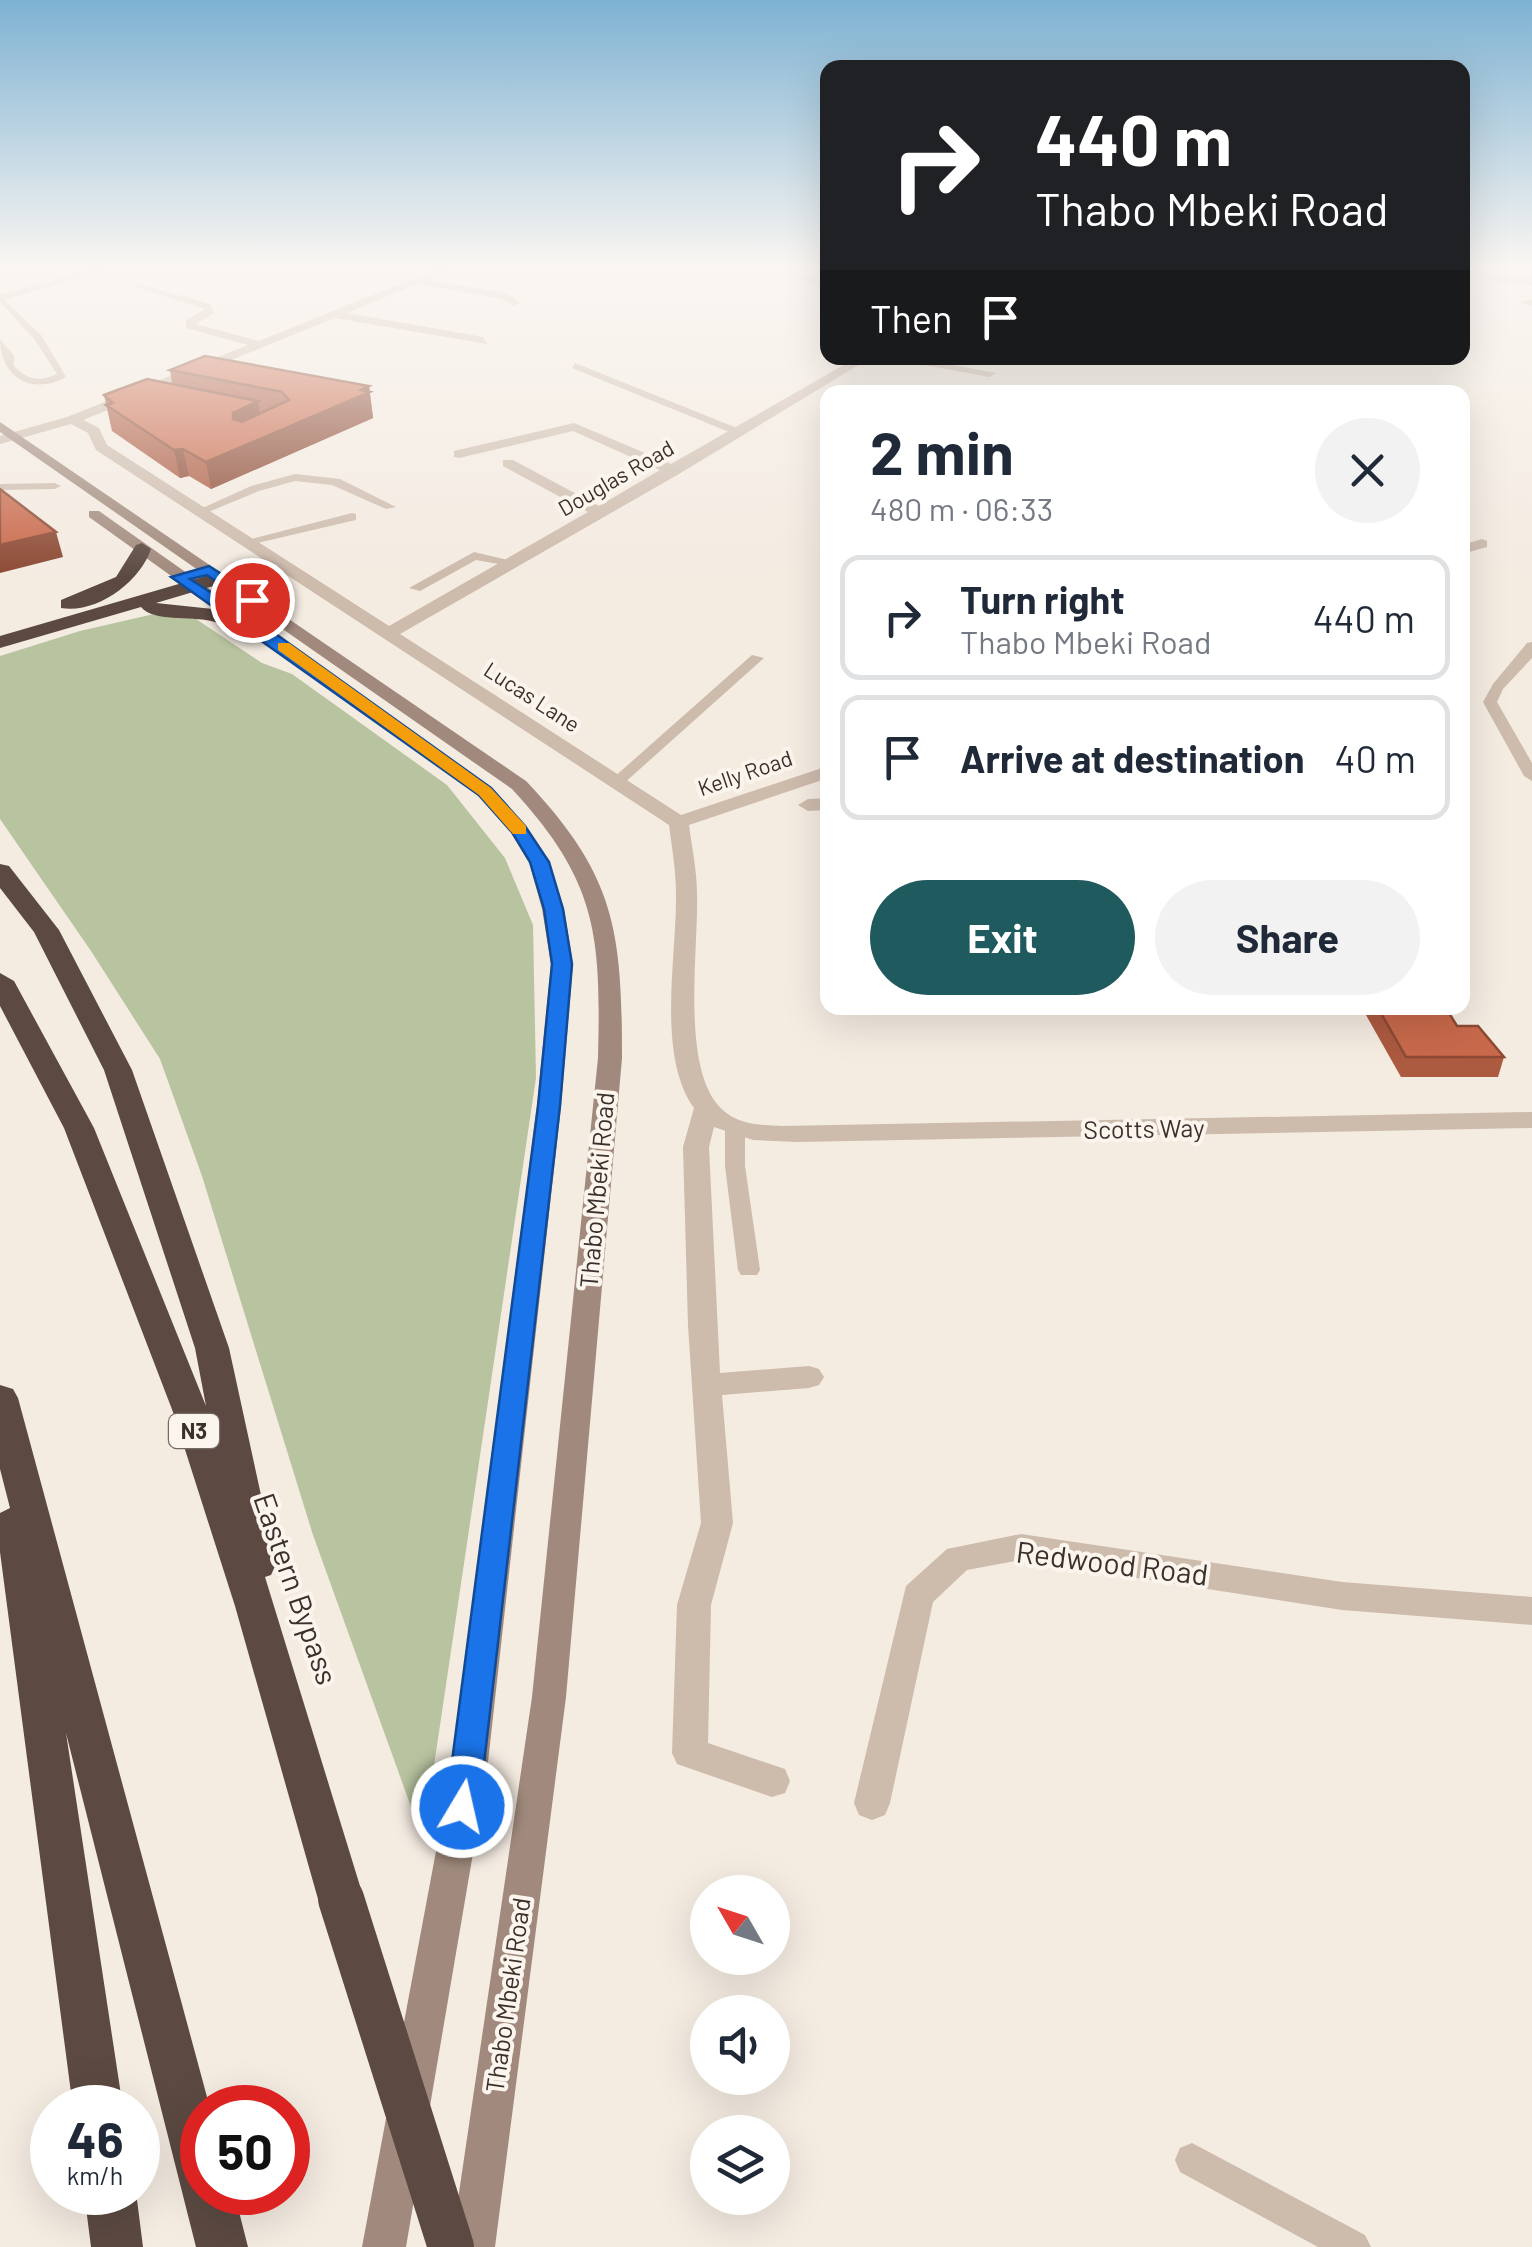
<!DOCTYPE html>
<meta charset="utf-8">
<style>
body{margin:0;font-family:Barlow,sans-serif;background:#f2f2f3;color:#1f2937;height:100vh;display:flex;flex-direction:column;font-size:38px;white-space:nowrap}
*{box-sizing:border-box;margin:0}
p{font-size:32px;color:#747a83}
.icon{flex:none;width:55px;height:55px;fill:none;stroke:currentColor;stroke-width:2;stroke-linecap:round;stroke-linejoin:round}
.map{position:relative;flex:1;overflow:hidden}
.side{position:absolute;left:820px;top:385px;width:650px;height:630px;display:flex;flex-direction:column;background:#fff;border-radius:20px;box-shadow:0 10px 40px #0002}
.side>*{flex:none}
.banner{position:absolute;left:820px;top:60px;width:650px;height:305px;border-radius:20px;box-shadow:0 10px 40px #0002;background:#202124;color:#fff;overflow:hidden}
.needle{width:65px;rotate:309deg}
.fabs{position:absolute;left:690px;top:1875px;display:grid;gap:20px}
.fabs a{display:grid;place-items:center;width:100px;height:100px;border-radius:50%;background:#fff;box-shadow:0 10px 40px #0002;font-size:50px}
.speed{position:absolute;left:30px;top:2085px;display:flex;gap:20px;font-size:50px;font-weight:700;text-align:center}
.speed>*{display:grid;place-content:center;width:130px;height:130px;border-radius:50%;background:#fff;box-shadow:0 10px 40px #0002;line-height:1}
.speed small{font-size:25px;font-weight:400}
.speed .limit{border:15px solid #d22;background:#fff;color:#111}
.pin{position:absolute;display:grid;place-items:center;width:85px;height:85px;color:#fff;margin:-42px;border:5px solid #fff;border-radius:50%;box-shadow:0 2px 10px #0007}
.me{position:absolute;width:110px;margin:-55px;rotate:9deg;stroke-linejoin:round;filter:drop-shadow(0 0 8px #0008)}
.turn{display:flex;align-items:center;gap:35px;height:210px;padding:0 50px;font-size:45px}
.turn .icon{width:130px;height:130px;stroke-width:2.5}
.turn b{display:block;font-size:70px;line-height:85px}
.then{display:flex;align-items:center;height:95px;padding:0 50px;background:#0003;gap:20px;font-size:38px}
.round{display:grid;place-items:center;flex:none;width:105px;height:105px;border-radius:52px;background:#f2f2f3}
.headline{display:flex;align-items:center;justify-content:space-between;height:170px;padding:0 50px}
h1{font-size:60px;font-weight:700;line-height:75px}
.primary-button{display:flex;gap:20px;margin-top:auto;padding:20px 50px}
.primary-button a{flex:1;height:115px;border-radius:60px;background:#1f5a5e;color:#fff;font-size:40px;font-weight:700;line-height:115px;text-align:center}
.primary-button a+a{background:#f2f2f3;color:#1f2937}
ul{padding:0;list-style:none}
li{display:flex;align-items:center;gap:30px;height:125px;margin:0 20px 15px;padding:0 30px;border:5px solid #e0e1e3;border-radius:20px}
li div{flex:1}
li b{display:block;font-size:38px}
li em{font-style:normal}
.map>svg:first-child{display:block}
.green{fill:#b8c4a0}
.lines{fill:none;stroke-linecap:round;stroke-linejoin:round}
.service{fill:#cdbbac;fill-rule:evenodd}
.minor{fill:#cdbbac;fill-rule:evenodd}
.secondary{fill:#a18a7d;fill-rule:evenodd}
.motorway{fill:#5c4a42;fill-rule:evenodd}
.motorway-bridge{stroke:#5c4a42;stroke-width:46}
.wall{fill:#ac5a40}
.shaded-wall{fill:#8c4a34}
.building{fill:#c8694b;stroke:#8c4a34;stroke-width:2.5}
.route{fill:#1a73e8;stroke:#114b97;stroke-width:2.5}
.slow{fill:#f59e0b}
.labels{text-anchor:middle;stroke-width:8;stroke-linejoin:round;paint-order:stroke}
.far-street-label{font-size:22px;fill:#3b302b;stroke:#fbf5ee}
.shield{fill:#fbf5ee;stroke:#756b66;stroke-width:2.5}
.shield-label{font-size:22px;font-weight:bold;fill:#3b302b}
.street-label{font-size:25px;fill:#3b302b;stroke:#fbf5ee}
.near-street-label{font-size:30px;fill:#3b302b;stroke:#fbf5ee}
</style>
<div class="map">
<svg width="1532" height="2247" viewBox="0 0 1532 2247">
<rect width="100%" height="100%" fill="#f4ebe1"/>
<!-- green -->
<path class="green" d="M154,614l39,3 69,46 30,11 155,111 58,73 28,67 3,153 -113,762 -110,-305 -111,-359 -42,-117 -69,-108 -91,-132v-163l80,-25z"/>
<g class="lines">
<!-- service -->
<path class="service" d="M0,296l42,40 24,41c-34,19 -66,0 -66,-38l14,17v10c13,14 26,16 43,8l-22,-34 -35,-38z
M575,363l167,67 1,2 -9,2 -162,-66z
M295,474l45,5 56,28 -10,2 -54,-24 -37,-4 -36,10 -53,22 -10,-2 55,-25z
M0,484l55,-1 6,3 -6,3 -55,1z
M352,513l4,1v6l-107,25 -6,-4z
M474,552l47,11 -6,4 -39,-7 -56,31 -11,-3z
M1532,642v16l-29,31 -6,13 35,61v18l-8,-5 -41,-74 10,-18 34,-41z
M752,655l12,3 -142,127h-10v-6z
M735,1121l10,6v39l15,104 -3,5h-16l-3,-5 -13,-104v-39z
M1192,2143l173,92 6,12h-53l-138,-75 -5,-12 5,-12z"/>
<!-- minor -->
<path class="minor" d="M115,263h16l-131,38v-6z
M452,263h14l-37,17 77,13 14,10 -6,3 -15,-8 -82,-14 -70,29 136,24 4,7 -152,-26 -252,102 16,8 8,17 282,181 199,-114 -85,-46v-6h10l86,46 61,-36 -87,-39 -114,27 -5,-1v-6l120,-28 97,41 185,-106h14l-191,116 -279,160 281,181 147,-49v12l-139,47c3,23 8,46 8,69 2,53 -18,180 27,217 16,14 38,14 58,15l750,-14v16l-735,14 -44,-2 -39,-13 -5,20 11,226 89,-7 10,3 5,8 -5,8 -10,3 -87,7 11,128 -22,82 -3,138 77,26 5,12 -5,12 -13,4 -95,-33 -5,-11 5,-148 24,-82 -13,-198 -5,-178 11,-39c-38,-53 -17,-152 -18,-214 0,-23 -4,-46 -7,-69l-573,-375 -8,-17 -17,-9 -71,20v-8l67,-19 181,-72 -62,-17v-8l19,-11 -70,-22v-4l75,21 4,9 -18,11 63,17z
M807,275l21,7v7l-25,-9z
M1493,276l39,3v6l-43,-4z
M1532,300v6l-12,-3 2,-2z
M886,358h27l83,15 -6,4z
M1482,539l5,2v6l-25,7v-9z
M828,798v12l-20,1 -10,-6 10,-6z
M1021,1534l321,48 190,15v28l-190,-15 -321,-50 -54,10 -34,32 -43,201 -5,12 -13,5 -13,-5 -5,-12 52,-217 41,-37z"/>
<!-- secondary -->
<path class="secondary" d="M0,422l526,359c90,95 96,150 96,277l-56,639 -71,550h-44l81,-550 66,-639c3,-122 0,-176 -86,-269l-512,-357z
M89,511h10l393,277 34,38 23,36 15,47 9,55 -12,142 -74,665 -81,476h-44l89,-476 86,-665 14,-142 -9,-55 -13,-47 -18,-29 -33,-37 -389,-279z"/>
<!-- motorway -->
<path class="motorway" d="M142,543l9,6c-11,33 -54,65 -90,59v-8l55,-23 20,-32z
M220,572l7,2v8l-71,21 57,6 61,22v8c-21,4 -43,-13 -63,-18 -20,-5 -58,1 -70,-14l-141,41v-12z
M0,864l9,2 50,64 73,140 97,278 47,216 -5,11 -6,2 99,322 -7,15 -16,7 -16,-7 -7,-15 -83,-293 -62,-194 -109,-284 -64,-122v-33l14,8 80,147 112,278 -11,-58 -91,-278 -70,-138 -34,-44z
M0,1385l13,4 5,9 192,710h-8v84h32l14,55h-52l-130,-514 57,375h-50l-73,-556v-39l10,-5 -10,-39z
M84,2192h52l7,55h-52z"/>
<!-- motorway-bridge -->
<path class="motorway-bridge" d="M341,1899l110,348"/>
</g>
<!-- wall -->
<path class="wall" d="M170,370l199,16 4,32 -162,71 -22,-13 -9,2 -68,-47 -8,-36 68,-11z
M1362,1008h84l11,18 47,31 -6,20h-97z"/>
<!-- shaded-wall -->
<path class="shaded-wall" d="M369,386l4,32 -162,71 -5,-27z
M258,401l4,26 -24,19 -5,-33z
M183,449l6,27 -9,2 -6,-28z
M56,532l7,25 -63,16v-28z"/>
<!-- building -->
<path class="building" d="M205,356l164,30 -8,4 9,2 -164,70 -23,-13 -9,1 -68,-45 7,-2 -9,-8 43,-16 111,22 -25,12v6l9,3 47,-22 -7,-8 -112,-22z
M0,489l56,43 -56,13z
M1378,1008h68l11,18h21l26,31h-98z"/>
<!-- sky -->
<linearGradient id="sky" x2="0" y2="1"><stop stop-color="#7eb2d2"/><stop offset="0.46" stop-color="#faf6f2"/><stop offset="1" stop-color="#faf6f2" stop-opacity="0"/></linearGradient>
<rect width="1532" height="577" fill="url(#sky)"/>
<!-- route -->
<path class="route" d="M209,566l48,31v6h-10l-40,-28 -17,4 83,53 218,156 34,38 24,36 14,47 9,55 -12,142 -81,701 -5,11 -12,5 -11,-5 -5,-11 92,-701 14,-142 -8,-55 -14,-47 -18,-30 -33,-37 -308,-218z"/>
<!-- slow -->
<path class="slow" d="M278,643h11l202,145 35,38v8h-13l-34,-39 -201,-145z"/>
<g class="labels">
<!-- far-street labels -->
<g class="far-street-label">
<text transform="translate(616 478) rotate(-30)" y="8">Douglas Road</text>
<text transform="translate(532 697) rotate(33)" y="8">Lucas Lane</text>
<text transform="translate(745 773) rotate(-19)" y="8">Kelly Road</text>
</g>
<!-- shield labels -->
<rect class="shield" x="169" y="1414" width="50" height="34" rx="8"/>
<g class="shield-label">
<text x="194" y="1439">N3</text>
</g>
<!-- street labels -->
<g class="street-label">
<text transform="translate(1144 1129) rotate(-1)" y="9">Scotts Way</text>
<text transform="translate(597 1190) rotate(-85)" y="9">Thabo Mbeki Road</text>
<text transform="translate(508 1995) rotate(-82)" y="9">Thabo Mbeki Road</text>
</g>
<!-- near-street labels -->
<g class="near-street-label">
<text transform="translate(1112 1564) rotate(7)" y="10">Redwood Road</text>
<text transform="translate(295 1589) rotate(71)" y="10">Eastern Bypass</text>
</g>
</g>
</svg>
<div class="fabs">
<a><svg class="needle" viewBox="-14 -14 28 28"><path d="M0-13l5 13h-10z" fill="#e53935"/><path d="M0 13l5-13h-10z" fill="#747a83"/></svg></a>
<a><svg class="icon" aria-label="sound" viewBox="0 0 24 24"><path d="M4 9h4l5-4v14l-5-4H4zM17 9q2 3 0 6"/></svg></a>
<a><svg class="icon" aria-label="layers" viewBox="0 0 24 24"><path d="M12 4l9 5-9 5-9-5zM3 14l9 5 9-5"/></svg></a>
</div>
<div class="speed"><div>46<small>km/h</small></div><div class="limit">50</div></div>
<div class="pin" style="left:252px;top:600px;background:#d93025"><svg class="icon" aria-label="arrive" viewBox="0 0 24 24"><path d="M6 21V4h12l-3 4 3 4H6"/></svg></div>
<svg class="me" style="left:462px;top:1807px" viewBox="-20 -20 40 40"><circle r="17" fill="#1a73e8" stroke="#fff" stroke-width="3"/><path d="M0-11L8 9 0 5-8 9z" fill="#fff"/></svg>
<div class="banner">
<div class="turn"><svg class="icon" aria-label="right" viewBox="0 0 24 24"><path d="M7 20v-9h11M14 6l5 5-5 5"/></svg><div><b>440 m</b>Thabo Mbeki Road</div></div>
<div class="then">Then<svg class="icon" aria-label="arrive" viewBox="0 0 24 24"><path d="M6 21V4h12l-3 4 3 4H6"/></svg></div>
</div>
<section class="side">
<div class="headline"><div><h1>2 min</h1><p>480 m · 06:33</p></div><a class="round"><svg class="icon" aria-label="close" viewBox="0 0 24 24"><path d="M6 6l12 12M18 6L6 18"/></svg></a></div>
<ul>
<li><svg class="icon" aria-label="right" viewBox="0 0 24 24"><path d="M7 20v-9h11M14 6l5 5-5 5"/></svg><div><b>Turn right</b><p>Thabo Mbeki Road</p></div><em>440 m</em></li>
<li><svg class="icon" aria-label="arrive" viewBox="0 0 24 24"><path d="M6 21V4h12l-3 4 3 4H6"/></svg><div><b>Arrive at destination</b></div><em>40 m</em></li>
</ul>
<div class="primary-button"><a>Exit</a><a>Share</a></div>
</section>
</div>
